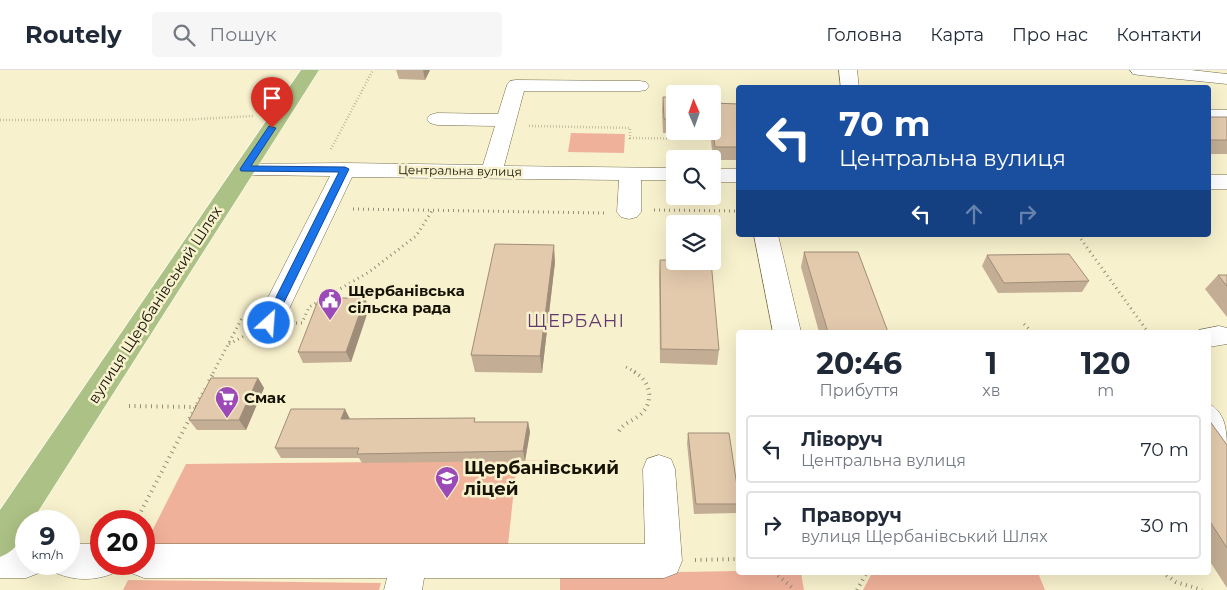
<!DOCTYPE html>
<html lang="uk">
<meta charset="utf-8">
<style>
body{margin:0;font-family:Montserrat,sans-serif;background:#f6f6f7;color:#1f2937;height:100vh;display:flex;flex-direction:column;font-size:19px;white-space:nowrap}
*{box-sizing:border-box;margin:0}
p{font-size:16px;color:#747a83}
.icon{flex:none;width:28px;height:28px;fill:none;stroke:currentColor;stroke-width:2;stroke-linecap:round;stroke-linejoin:round}
.map{position:relative;flex:1;overflow:hidden}
.drawer{position:absolute;left:736px;top:260px;width:475px;height:245px;display:flex;flex-direction:column;background:#fff;border-radius:5px;box-shadow:0 5px 20px #0002}
.drawer>*{flex:none}
.guide{position:absolute;left:736px;top:15px;width:475px;height:152px;border-radius:5px;box-shadow:0 5px 20px #0002;background:#1a4fa0;color:#fff;overflow:hidden}
.needle{width:32px;rotate:358deg}
.buttons{position:absolute;left:666px;top:15px;display:grid;gap:10px}
.buttons a{display:grid;place-items:center;width:55px;height:55px;border-radius:5px;background:#fff;box-shadow:0 5px 20px #0002;font-size:25px}
.speed{position:absolute;left:15px;top:440px;display:flex;gap:10px;font-size:25px;font-weight:700;text-align:center}
.speed>*{display:grid;place-content:center;width:65px;height:65px;border-radius:50%;background:#fff;box-shadow:0 5px 20px #0002;line-height:1}
.speed small{font-size:12px;font-weight:400}
.speed .limit{border:8px solid #d22;background:#fff;color:#111}
.pin{position:absolute;display:grid;place-items:center;width:42px;height:42px;color:#fff;margin:-51px -21px;border-radius:50% 50% 50% 0;rotate:-45deg;box-shadow:0 0 5px #0007}
.pin .icon{rotate:45deg}
.me{position:absolute;width:55px;margin:-28px;rotate:26deg;stroke-linejoin:round;filter:drop-shadow(0 0 4px #0008)}
.turn{display:flex;align-items:center;gap:18px;height:105px;padding:0 20px;font-size:22px}
.turn .icon{width:65px;height:65px;stroke-width:2.5}
.turn b{display:block;font-size:35px;line-height:42px}
.lanes{display:flex;align-items:center;height:48px;padding:0 20px;background:#0003;justify-content:center;gap:25px;direction:ltr}
.lanes .off{opacity:.35}
.eta{display:flex;justify-content:space-evenly;align-items:center;height:85px;text-align:center}
.eta b{font-size:30px;font-weight:700;line-height:35px}
ul{padding:0;list-style:none}
li{display:flex;align-items:center;gap:15px;height:68px;margin:0 10px 8px;padding:0 10px;border:2px solid #e0e1e3;border-radius:5px}
li div{flex:1}
li b{display:block;font-size:19px}
li em{font-style:normal}
header{display:flex;align-items:center;gap:30px;box-sizing:border-box;height:70px;padding:0 25px;background:#fff;border-bottom:1px solid #e0e1e3}
header strong{font-size:24px}
nav{display:flex;gap:28px;margin-inline-start:auto;font-size:18px}
.search{width:350px;height:45px;background:#f6f6f7;display:flex;align-items:center;gap:12px;box-sizing:border-box;padding:0 18px;border-radius:5px;color:#747a83;font-size:19px}
.map>svg:first-child{display:block}
.green{fill:#f0b19a}
.lines{fill:none;stroke-linecap:round;stroke-linejoin:round}
.minor-casing{stroke:#736d4c;stroke-width:1}
.major-casing{stroke:#fff;stroke-width:1}
.path-far2{stroke:#938e74;stroke-width:2.5;stroke-dasharray:0.5 2.5;stroke-linecap:butt}
.path-far1{stroke:#938e74;stroke-width:3;stroke-dasharray:1 4;stroke-linecap:butt}
.path{stroke:#938e74;stroke-width:4;stroke-dasharray:1 4.5;stroke-linecap:butt}
.minor{fill:#fff;fill-rule:evenodd}
.major{fill:#acc185;fill-rule:evenodd}
.wall{fill:#c3ae95}
.shaded-wall{fill:#9f8d79}
.building{fill:#e3caad;stroke:#9f8d79}
.route{fill:#1a73e8;stroke:#114b97}
.labels{text-anchor:middle;stroke-width:5;stroke-linejoin:round;paint-order:stroke}
.far-street-label{font-size:12px;fill:#151306;stroke:#f8f1cd}
.poi-label{font-size:15px;font-weight:bold;fill:#151306;stroke:#f8f1cd;text-anchor:start}
.street-label{font-size:15px;fill:#151306;stroke:#f8f1cd}
.quarter-label{font-size:18px;letter-spacing:1px;fill:#623971;stroke:#f8f1cd}
.near-poi-label{font-size:18px;font-weight:bold;fill:#151306;stroke:#f8f1cd;text-anchor:start}
</style>
<header>
<strong>Routely</strong>
<div class="search"><svg class="icon" aria-label="search" viewBox="0 0 24 24"><circle cx="10" cy="10" r="6"/><path d="M15 15l6 6"/></svg>Пошук</div>
<nav><a>Головна</a><a>Карта</a><a>Про нас</a><a>Контакти</a></nav>
</header>
<div class="map">
<svg width="1227" height="520" viewBox="0 0 1227 520">
<rect width="100%" height="100%" fill="#f8f1cd"/>
<!-- green -->
<path class="green" d="M571,63l54,1 -1,19 -56,-1z
M580,390l-63,1 -9,84h-363l41,-81z
M739,501v1l62,1 3,17h-244v-16z
M872,503h166l7,17h-182z
M128,510l253,3 -2,7h-256z"/>
<g class="lines">
<!-- minor casing -->
<g class="minor-casing">
<path id="minor" d="M839,0h18l2,18h-18z
M1130,0h61l36,4v10l-88,-9 -6,-1z
M516,10l124,1 6,1 3,4 -3,4 -6,1h-116l-20,75 171,2v12h-34v32l-4,5 -8,2 -8,-2 -4,-5 2,-32 -267,-3 -73,153 -10,3 -10,-3 -4,-7 75,-147 -85,-1 -8,-1 -3,-5 3,-5 108,-1 138,2 12,-39 -58,-1 -7,-2 -3,-4 3,-4 7,-2 61,1 9,-29 3,-4z
M1209,40h18v12h-18z
M712,99h27v13h-27z
M1209,105h18v14h-18z
M754,165h24l23,97h-28z
M1219,256l8,2v16l-18,3v-15h-11l1,-2z
M1209,334c18,9 18,29 18,51 -25,-8 -19,-28 -18,-51z
M659,385l12,4 4,10 7,92 -5,12 -13,5h-240l-2,12h-38l3,-12h-243l-13,-5 -4,-9h17v-20h501l-2,-75 4,-10z
M0,474h26v20h17l-4,9 -13,5h-26z
M69,474h32v20h17l-4,9c-19,8 -39,8 -58,0l-4,-9h17z"/>
</g>
<!-- major casing -->
<g class="major-casing">
<path id="major" d="M301,0h18l-287,451h-6c0,17 -11,30 -26,36v-47z"/>
</g>
<!-- path-far2 -->
<path class="path-far2" d="M0,50h180l73,-4
M529,56l101,2v10l83,1
M331,79l42,-79"/>
<!-- path-far1 -->
<path class="path-far1" d="M353,139l251,4
M654,140l85,1
M1078,165l70,97
M296,253h6l7,-16 60,-35 47,-36 16,-25
M1024,254l8,8
M229,274l17,-9
M626,297l11,6
M213,303l29,-55"/>
<!-- path -->
<path class="path" d="M209,311l5,-9
M129,336l67,1
M619,361c6,-9 14,-10 22,-17 14,-13 9,-34 -7,-42
M136,451l69,-132
M695,490l44,-1
M774,502l21,18
M1162,502l14,10 26,8
M857,520l10,-18"/>
<!-- minor -->
<use href="#minor" class="minor"/>
<!-- major -->
<use href="#major" class="major"/>
</g>
<!-- wall -->
<path class="wall" d="M396,0h34l-5,10 -26,-1z
M663,27h12v34h11v2h-23l-1,-23z
M712,33l27,1v56h-26l-3,-29h2z
M1209,47h18v37h-18z
M804,182l84,80h-69l-18,-65z
M987,185l102,26 -7,11 -84,1 -16,-27z
M660,190l59,90 -2,15 -57,-2 -1,-88z
M555,192l-13,111 -67,-1 -4,-17z
M1218,205h9v42l-22,-28z
M369,238l-18,54 -48,1 -5,-11z
M258,308l6,10 -18,42h-49l-8,-10z
M350,349l126,3h52l2,10 -5,29 -163,2 -3,-5h-78l-6,-10z
M1209,350l18,25v143l-18,-28z
M688,363l51,66v7l-2,7 -43,1 -7,-71z"/>
<!-- shaded-wall -->
<path class="shaded-wall" d="M423,0h7l-5,10z
M554,175l1,17 -13,111 -2,-17z
M365,228l4,10 -18,54 -5,-10z
M258,308l6,10 -18,42 -7,-10z
M345,339l5,10h-9z
M528,352l2,10 -5,29 -2,-10z"/>
<!-- building -->
<path class="building" d="M663,27h12v22h-11z
M712,33l27,1v43h-24l-3,-21z
M1209,47h18v23h-18z
M495,174l59,1 -14,111 -69,-1z
M804,182h54l30,80h-60z
M1069,184l20,27 -85,2 -17,-28z
M660,190h15v1h36l8,89 -58,-1z
M1218,205h9v11z
M319,228h46l-19,54h-48z
M211,308h47l-19,42h-50z
M291,339h54l-4,10 134,-1 -1,4h54l-5,29 -166,3 2,-6h-84z
M1209,350l18,25v103l-18,-28z
M688,363h41l10,66v5h-43z"/>
<!-- route -->
<path class="route" d="M269,56l7,2 -25,38 94,1 4,2 -75,154 -5,4 -6,-4 76,-151 -98,-1 -1,-2z"/>
<!-- icons -->
<defs>
<g id="civic-pin" transform="scale(1.25)"><path d="M0 17L-7.5 6A9.5 9.5 0 1 1 7.5 6Z" fill="#9d4ab9" stroke="#f8f1cd"/><path d="M-.6-6.5H3V-4.5H.6V-3L4-1V1h2V6H-6V1h2V-1L-.6-3ZM-1.2 2.5V6h2.4V2.5Z" fill="#fff"/></g>
<g id="supermarket-pin" transform="scale(1.25)"><path d="M0 17L-7.5 6A9.5 9.5 0 1 1 7.5 6Z" fill="#9d4ab9" stroke="#f8f1cd"/><path d="M-6-5.5h2.5l.6 2H6L4.5 2H-2.5L-4.4-4H-6ZM-1.5 3.2a1.3 1.3 0 1 0 .1 0ZM3 3.2a1.3 1.3 0 1 0 .1 0Z" fill="#fff"/></g>
<g id="school-pin" transform="scale(1.25)"><path d="M0 17L-7.5 6A9.5 9.5 0 1 1 7.5 6Z" fill="#9d4ab9" stroke="#f8f1cd"/><path d="M0-5L7-2L0 1L-7-2ZM-4 1L0 2.5L4 1V4Q0 6-4 4Z" fill="#fff"/></g>
</defs>
<g fill-rule="evenodd">
<use href="#civic-pin" x="330" y="230"/>
<use href="#supermarket-pin" x="227" y="328"/>
<use href="#school-pin" x="447" y="408"/>
</g>
<g class="labels">
<!-- far-street labels -->
<g class="far-street-label">
<text transform="translate(460 101) rotate(1)" y="4">Центральна вулиця</text>
</g>
<!-- poi labels -->
<g class="poi-label">
<text x="348" y="226">Щербанівська<tspan x="348" dy="17">сільска рада</tspan></text>
<text x="244" y="333">Смак</text>
</g>
<!-- street labels -->
<g class="street-label">
<text transform="translate(155 235) rotate(-57)" y="5">вулиця Щербанівський Шлях</text>
</g>
<!-- quarter labels -->
<g class="quarter-label">
<text x="576" y="257">ЩЕРБАНІ</text>
</g>
<!-- near-poi labels -->
<g class="near-poi-label">
<text x="464" y="404">Щербанівський<tspan x="464" dy="21">ліцей</tspan></text>
</g>
</g>
</svg>
<div class="buttons">
<a><svg class="needle" viewBox="-14 -14 28 28"><path d="M0-13l5 13h-10z" fill="#e53935"/><path d="M0 13l5-13h-10z" fill="#747a83"/></svg></a>
<a><svg class="icon" aria-label="search" viewBox="0 0 24 24"><circle cx="10" cy="10" r="6"/><path d="M15 15l6 6"/></svg></a>
<a><svg class="icon" aria-label="layers" viewBox="0 0 24 24"><path d="M12 4l9 5-9 5-9-5zM3 14l9 5 9-5"/></svg></a>
</div>
<div class="speed"><div>9<small>km/h</small></div><div class="limit">20</div></div>
<div class="pin" style="left:272px;top:58px;background:#d93025"><svg class="icon" aria-label="arrive" viewBox="0 0 24 24"><path d="M6 21V4h12l-3 4 3 4H6"/></svg></div>
<svg class="me" style="left:269px;top:253px" viewBox="-20 -20 40 40"><circle r="17" fill="#1a73e8" stroke="#fff" stroke-width="3"/><path d="M0-11L8 9 0 5-8 9z" fill="#fff"/></svg>
<div class="guide">
<div class="turn"><svg class="icon" aria-label="left" viewBox="0 0 24 24"><path d="M17 20v-9H6M10 6l-5 5 5 5"/></svg><div><b>70 m</b>Центральна вулиця</div></div>
<div class="lanes"><svg class="icon" aria-label="left" viewBox="0 0 24 24"><path d="M17 20v-9H6M10 6l-5 5 5 5"/></svg><svg class="icon off" aria-label="ahead" viewBox="0 0 24 24"><path d="M12 20V5M6 11l6-6 6 6"/></svg><svg class="icon off" aria-label="right" viewBox="0 0 24 24"><path d="M7 20v-9h11M14 6l5 5-5 5"/></svg></div>
</div>
<section class="drawer">
<div class="eta">
<div><b>20:46</b><p>Прибуття</p></div>
<div><b>1</b><p>хв</p></div>
<div><b>120</b><p>m</p></div>
</div>
<ul>
<li><svg class="icon" aria-label="left" viewBox="0 0 24 24"><path d="M17 20v-9H6M10 6l-5 5 5 5"/></svg><div><b>Ліворуч</b><p>Центральна вулиця</p></div><em>70 m</em></li>
<li><svg class="icon" aria-label="right" viewBox="0 0 24 24"><path d="M7 20v-9h11M14 6l5 5-5 5"/></svg><div><b>Праворуч</b><p>вулиця Щербанівський Шлях</p></div><em>30 m</em></li>
</ul>
</section>
</div>
